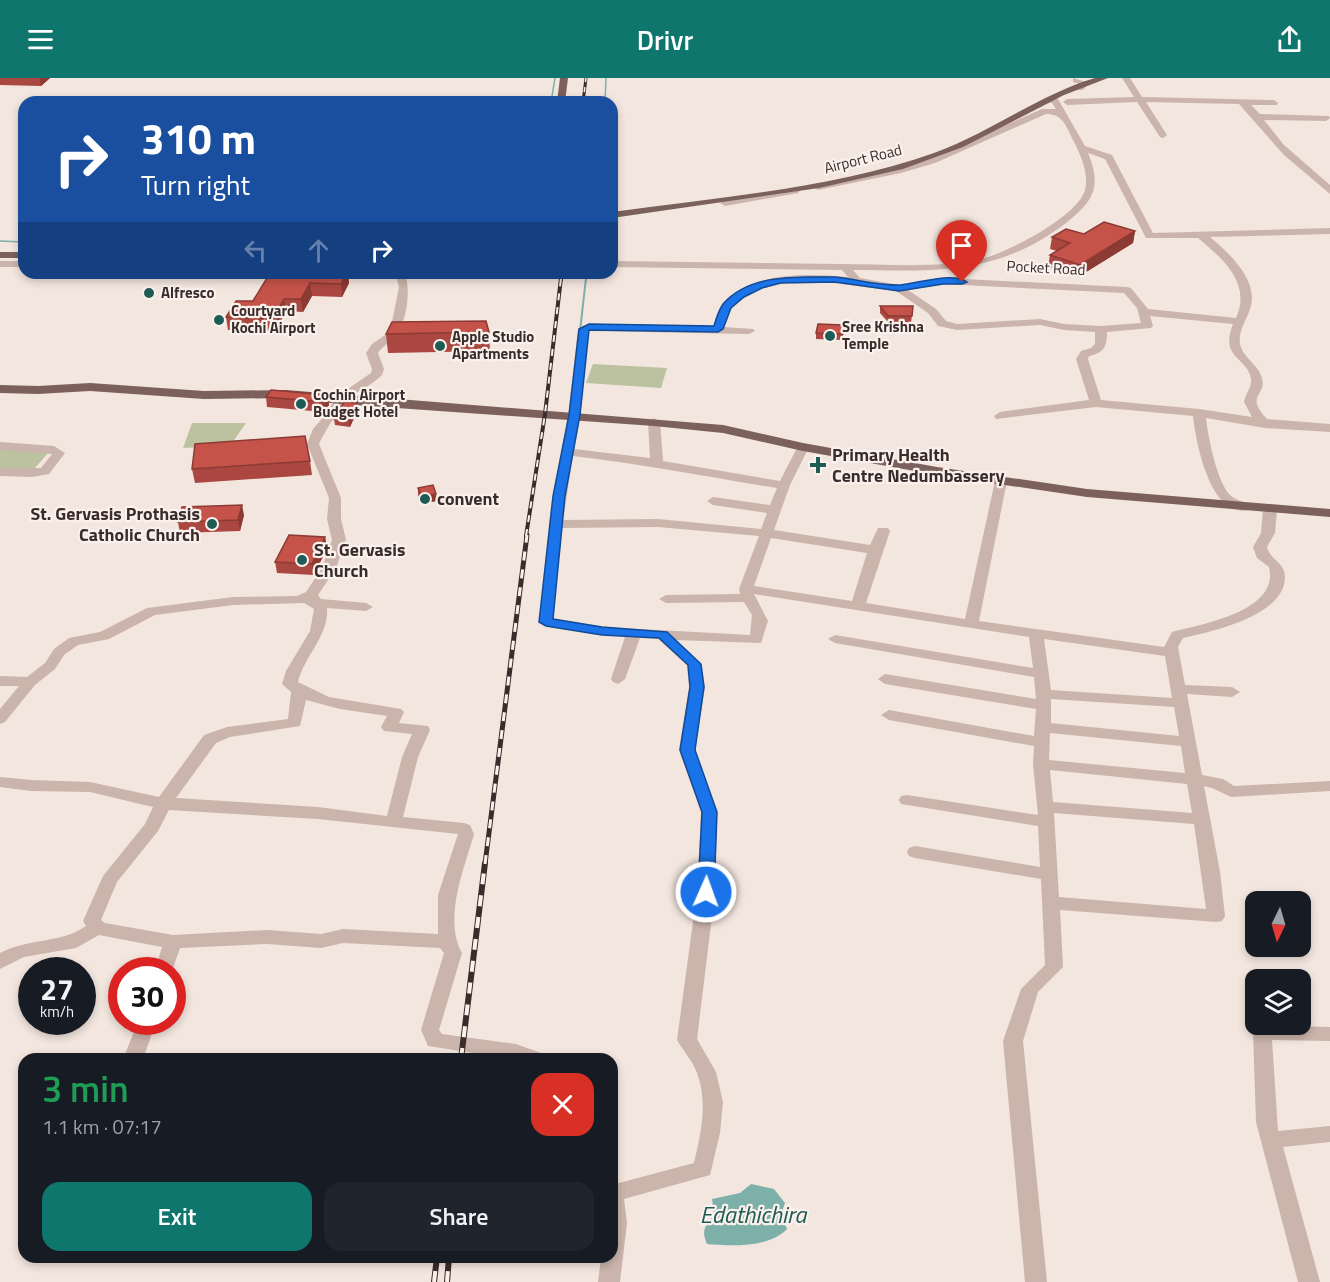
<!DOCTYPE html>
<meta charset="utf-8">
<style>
body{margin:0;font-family:"Titillium Web",sans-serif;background:#20242c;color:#f1f3f6;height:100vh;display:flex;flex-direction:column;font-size:22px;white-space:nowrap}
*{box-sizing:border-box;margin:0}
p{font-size:20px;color:#9ea1a6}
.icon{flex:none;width:33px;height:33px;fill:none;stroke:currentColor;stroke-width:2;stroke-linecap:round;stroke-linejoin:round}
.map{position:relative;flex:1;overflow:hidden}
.panel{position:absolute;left:18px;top:975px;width:600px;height:210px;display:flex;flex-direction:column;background:#171b24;border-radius:18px;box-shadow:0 3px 9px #0003}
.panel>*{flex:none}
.top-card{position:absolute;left:18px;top:18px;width:600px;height:183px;border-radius:18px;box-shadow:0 3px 9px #0003;background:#1a4fa0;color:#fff;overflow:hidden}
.needle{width:39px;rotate:185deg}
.buttons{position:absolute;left:1245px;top:813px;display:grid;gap:12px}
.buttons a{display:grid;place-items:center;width:66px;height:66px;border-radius:12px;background:#171b24;box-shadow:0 3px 9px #0003;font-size:30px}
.speed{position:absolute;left:18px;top:879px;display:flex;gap:12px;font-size:30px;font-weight:700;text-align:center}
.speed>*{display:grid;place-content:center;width:78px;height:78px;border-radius:50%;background:#171b24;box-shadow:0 3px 9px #0003;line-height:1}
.speed small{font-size:15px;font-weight:400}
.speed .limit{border:9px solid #d22;background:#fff;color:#111}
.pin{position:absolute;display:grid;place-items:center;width:51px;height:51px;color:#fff;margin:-62px -26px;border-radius:50% 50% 50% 0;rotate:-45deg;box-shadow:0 0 6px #0007}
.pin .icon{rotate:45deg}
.me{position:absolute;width:66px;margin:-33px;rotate:2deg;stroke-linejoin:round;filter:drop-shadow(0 0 4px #0008)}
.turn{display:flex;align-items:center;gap:21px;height:126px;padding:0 24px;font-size:27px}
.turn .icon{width:78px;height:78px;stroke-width:2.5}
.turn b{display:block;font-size:42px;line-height:51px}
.lanes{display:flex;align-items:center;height:57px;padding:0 24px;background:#0003;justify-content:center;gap:30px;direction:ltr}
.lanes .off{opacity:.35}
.round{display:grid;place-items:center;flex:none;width:63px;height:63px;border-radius:18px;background:#20242c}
.head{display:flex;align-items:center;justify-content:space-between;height:102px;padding:0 24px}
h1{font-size:36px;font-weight:600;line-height:45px;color:#1e9e55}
.action{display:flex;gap:12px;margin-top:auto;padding:12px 24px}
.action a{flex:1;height:69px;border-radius:18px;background:#0f766e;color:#fff;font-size:24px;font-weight:600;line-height:69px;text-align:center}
.action a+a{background:#20242c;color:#f1f3f6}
header{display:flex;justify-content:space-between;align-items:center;height:78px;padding:0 24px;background:#0f766e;color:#fff;font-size:27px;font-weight:600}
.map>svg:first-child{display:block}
.green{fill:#bcc29f}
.water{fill:#7eb0aa}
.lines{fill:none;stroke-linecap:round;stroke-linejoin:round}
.stream-far1{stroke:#7eb0aa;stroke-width:1.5}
.stream{stroke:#7eb0aa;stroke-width:2}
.minor{fill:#cbb4ab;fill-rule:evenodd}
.major{fill:#7b605b;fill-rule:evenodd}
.rail-far3-casing{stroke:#392c2a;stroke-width:3}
.rail-far2-casing{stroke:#392c2a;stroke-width:4}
.rail-far1-casing{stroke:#392c2a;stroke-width:5}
.rail-casing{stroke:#392c2a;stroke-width:6}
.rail-far3{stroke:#faf1ec;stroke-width:1.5;stroke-dasharray:5;stroke-linecap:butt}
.rail-far2{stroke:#faf1ec;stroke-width:2;stroke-dasharray:7;stroke-linecap:butt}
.rail-far1{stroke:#faf1ec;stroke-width:3;stroke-dasharray:9;stroke-linecap:butt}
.rail{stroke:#faf1ec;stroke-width:4;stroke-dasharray:11;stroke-linecap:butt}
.wall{fill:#aa4740}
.shaded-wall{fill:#8b3a34}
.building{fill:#c6534a;stroke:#8b3a34;stroke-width:1.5}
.route{fill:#1a73e8;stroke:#114b97;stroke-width:1.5}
.poi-dot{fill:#1f5b55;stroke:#faf1ec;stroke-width:2}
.labels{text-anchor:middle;stroke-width:4.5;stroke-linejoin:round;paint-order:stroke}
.far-street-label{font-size:15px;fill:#392c2a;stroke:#faf1ec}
.far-poi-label{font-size:15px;font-weight:bold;fill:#392c2a;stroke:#faf1ec;text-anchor:start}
.poi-label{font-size:18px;font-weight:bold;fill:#392c2a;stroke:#faf1ec;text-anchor:start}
.near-water-label{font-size:24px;font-style:italic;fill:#1f5b55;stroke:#faf1ec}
</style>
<header><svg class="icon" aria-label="menu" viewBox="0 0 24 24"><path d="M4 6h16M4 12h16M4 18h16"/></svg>Drivr<svg class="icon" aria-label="share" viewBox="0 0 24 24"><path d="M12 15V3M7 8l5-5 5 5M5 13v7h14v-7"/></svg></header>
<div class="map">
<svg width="1330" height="1204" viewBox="0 0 1330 1204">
<rect width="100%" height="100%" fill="#f3e6df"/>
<!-- green -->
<path class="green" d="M593,286l74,4 -6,20 -75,-5z
M192,345h54l-16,23 -47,2z
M0,371l49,3 -15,17 -34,-1z"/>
<!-- water -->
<path class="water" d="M751,1106l23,5 11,14 -4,11 6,15c-18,19 -56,17 -80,15 -6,-14 -2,-18 7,-29l-2,-16 28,-6z"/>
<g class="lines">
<!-- stream-far1 -->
<path class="stream-far1" d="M551,24l4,-24
M605,24l1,-24
M0,163l24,1
M586,195v7"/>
<!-- stream -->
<path class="stream" d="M580,253l6,-53"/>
<!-- minor -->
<path class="minor" d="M1073,0l16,5 -6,7h-6l2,-6 -6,-2z
M1122,0h8l12,19 132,3 4,3 -1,2h-26l9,9 69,2 1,2 -4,3 -62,-1 20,25 46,40v9l-46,-39 -45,-51 -93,-2 21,33 -4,3 -3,-1 -23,-35 -70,3 -4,-3 4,-3 67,-2z
M1048,19l10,2 27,47 27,9 41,78 177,-5v6l-120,3c19,16 50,44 40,72 -4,12 -12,22 -10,35 3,14 19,21 22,34 5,18 -18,17 5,41l63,5v8l-65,-4 -59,-10c2,19 11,64 24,77 6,6 15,6 21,12l-2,3c-39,9 -53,-68 -56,-94l-97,-9 -100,12 -2,-3 6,-4 89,-12 -13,-41 5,-8 10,-3 4,-4v-12l-31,-2 -24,-5 -83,5 -19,-4 -10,-13 -32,-22 -71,-9 -38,1 -32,7 -14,8 -10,10 -7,19 29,2 2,2 -6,3 -160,-3 -15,118 76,9 -2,-36 6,-4 6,4 3,39 117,20 19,-37h8l2,3 -19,38 -16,45 96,15 8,-17h10l2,3 -24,72 99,16 30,-138 1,-3h10l1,3 -28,140 185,26 8,-15c31,-8 108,-21 97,-65l-12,-9 -4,-11 8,-14 2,-24 2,-3h10l2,3 -2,24 -8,14c3,13 18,15 18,30 0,39 -74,55 -102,61l-5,9 7,38 47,2 8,5 -8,5 -45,-3 15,81 21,4 11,7 96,-5v10l-99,6 -19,-9 -8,-2 16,86 5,44 -3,5 -6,1 -156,-12 3,57 -25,25 -15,49 24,241h-22l-22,-241 18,-52 24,-24 -4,-86 -126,-21 -6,-2 -2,-4 2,-4 6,-2 125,21 -2,-41 -131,-21 -6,-1 -2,-4 2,-4 6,-1 131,20 -5,-51 1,-18 -145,-26 -8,-5 8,-5 145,26 2,-27 -151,-25 -7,-5 7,-5 151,25 -2,-22 -199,-34 -7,-4 7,-4 198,33 -4,-31 -275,-43 14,27 -7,22 -85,-3 25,24 4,23 -10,63 22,62 -2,80 -18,147 19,33 7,30 -3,31 -10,42 -86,24 3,24 -7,59h-22l3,-25h11v-77l7,3 75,-20c7,-30 14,-61 3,-90 -4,-12 -14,-22 -20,-33l20,-148 4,-80 -22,-62 10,-63 -2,-22 -29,-26 -18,-1 -15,41 -7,5 -5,-2 -2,-3 14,-42 -79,-11 -7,-4 14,-126 15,-81 10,-86 11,-5 124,3c17,-57 87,-54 135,-50l-6,-7 -230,-3v-6c76,1 152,2 228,3 48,0 98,5 145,-6 25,-7 93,-42 100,-68 5,-17 -7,-41 -14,-54 -6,-13 -10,-22 -25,-22l-111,49 -34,10 -83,17 -5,-3 116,-28 113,-50h14l-4,-6 -7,-1 -1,-2zM1088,75l17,6 41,79h52c24,20 54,45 38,80l-88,-9 -17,-21 -4,-1 -184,-9 -44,7 -39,-7 -7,-8c83,1 143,6 213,-47 28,-22 36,-36 22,-70zM943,206l181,9 13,15 4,15 -40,3 -37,-2 -24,-5 -83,5 -11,-3 -10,-12 -28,-19zM1150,238l83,8c-14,35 15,33 18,55 1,9 -6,15 -7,23l8,15 -53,-8 -98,-9 -13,-41 1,-3c15,-3 18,-10 18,-24l44,-4 2,-2zM573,378c68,8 135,21 204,32l-7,17 -57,-8 -6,4 6,4 54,8 -6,16 -103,-10 -95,1zM658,449l101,9 -20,53 1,5 -74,1 -7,4 7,4 78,-1 8,13 -2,20 -148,-8 -49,-8 9,-91zM771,460l96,15 -15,48 -98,-15zM1044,561l121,17 7,42 -121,-8zM1051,621l123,8 5,29 -128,-13zM1050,655l131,13 4,27 -136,-13zM1050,692l137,14 5,29 -139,-11zM1054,735l140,11 12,85 -147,-12z
M795,110l5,3 -2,2 -73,13 -5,-3 5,-3z
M0,183h24v6h-24z
M395,195h10c6,19 2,48 -10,64 -5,6 -13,9 -17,16l6,16 -2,6c-10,10 -24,16 -35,25 -7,6 -24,35 -28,44l22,54v21l5,21 -10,28 -18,27 3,4 45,4 7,4 -7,4 -39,-3c2,28 -23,48 -29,74l31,15 72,12 3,3 -5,11 29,3 2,4 -12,27 -15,60 61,6 6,2 4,9c-10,35 -31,85 -12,119l-23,77 3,4 74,10 28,10 3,5h-35l-84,-13 -7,-16 23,-77 -4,-5 -97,-5 -22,5 -54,-4 -87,4 -8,23 -17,-1 7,-23 -63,-12 -23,13 -52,9 -24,12v-16c28,-15 60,-9 86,-27l-3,-5 20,-45 42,-52 8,-17 -63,-15 -59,-1 -31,-4v-10l31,3 59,2 69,15 45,-62 23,-8 61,-8 3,-27 -9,-8 4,-13 24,-40 4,-22 -10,-6 -71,2 -78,10 -46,24 -31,6 -14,10 -9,14 -20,16 -30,37 -5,2v-15l19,-23h-19v-10l27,1 18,-14 9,-14 15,-11 31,-6 47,-24 86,-11 64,-1 9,-4 16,-24 10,-28 -5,-21 2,-21 -22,-54 6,-15 13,-15 10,-17 35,-24 1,-4 -6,-16 6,-9 13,-9 6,-8 8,-40zM306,622l34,9 47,7 -6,11 3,4 28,3 -10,23 -15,59 -69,-9 -142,-9 40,-55 14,-6 70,-11zM169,732l149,9 140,15 -20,61v39l-95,-5 -22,5 -54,-4 -94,5 -68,-12 -4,-3 16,-38 41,-51z
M444,195h65l-5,3h-55z
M0,364l54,4 11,7 -16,21 -17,3 -32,-1v-8h41l11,-14 -52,-4z
M138,944h18l-13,37h-20z
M1262,947l68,2v14l-58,-1 6,91 52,-5v16l-47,5 37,135h-22l-42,-160 -3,-90 2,-5z"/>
<!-- major -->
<path class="major" d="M560,0h8l-3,24h-8z
M1095,0h13l-44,17 -101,52 -60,22 -84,19 -207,30v-6c108,-15 219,-23 322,-59 56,-20 104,-58 161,-75z
M0,174h24v6h-24z
M90,305l114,8 82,-1 437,35 80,18 134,24 150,22 243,20v8l-243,-20 -150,-22 -134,-24 -80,-18 -69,-7 -314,-22 -54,-6 -82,1 -114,-8 -52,3 -38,-1v-8l38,1z"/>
<!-- rail-far3 casing -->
<g class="rail-far3-casing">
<path id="rail-far3" d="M583,24l3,-24
M561,202l1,-7"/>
</g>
<!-- rail-far2 casing -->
<g class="rail-far2-casing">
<path id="rail-far2" d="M526,458l19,-122 16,-136"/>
</g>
<!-- rail-far1 casing -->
<g class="rail-far1-casing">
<path id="rail-far1" d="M485,786l42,-329"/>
</g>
<!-- rail casing -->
<g class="rail-casing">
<path id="rail" d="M461,981l24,-196
M434,1204l3,-25
M447,1204l2,-25"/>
</g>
<!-- rail-far3 -->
<use href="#rail-far3" class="rail-far3"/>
<!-- rail-far2 -->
<use href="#rail-far2" class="rail-far2"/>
<!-- rail-far1 -->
<use href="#rail-far1" class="rail-far1"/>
<!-- rail -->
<use href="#rail" class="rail"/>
</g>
<!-- wall -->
<path class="wall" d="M0,0h50l-9,8 -41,-1z
M1135,153l-2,12 -55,34 -30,-10 2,-12 7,-4 -7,-2 2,-12 32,-3z
M270,195h78l1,10 -7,14 -30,-1 -9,16 -17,-1 -11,20 -47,-1 -2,-13 27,-16z
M880,228h33l-2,17 -23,-1 -8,-9z
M843,247v15l-27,-1v-6z
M489,254l1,19 -102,2 -2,-19z
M327,317l2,10 -5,7 -57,-5 -1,-10z
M357,325l1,6 -8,18 -15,-2 -1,-6z
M310,383l2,14 -117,8 -3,-14z
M418,410l19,13 -15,2 -4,-8z
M244,437l-4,16 -60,2 -2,-11z
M325,459l2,11 -13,27 -37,-2 -2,-11z"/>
<!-- shaded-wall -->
<path class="shaded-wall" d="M40,0h10l-9,8z
M1135,153l-2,12 -55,34 2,-12z
M347,195h1l1,10 -7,14 -1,-13z
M310,205l2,13 -9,16 -2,-13z
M284,221l2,12 -11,20 -2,-12z
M327,317l2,10 -5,7 -1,-10z
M357,325l1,6 -8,18 -1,-7z
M436,416l1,7 -15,2 -1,-7z
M242,427l2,10 -4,16 -2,-11z
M325,459l2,11 -13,27 -2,-11z"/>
<!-- building -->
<path class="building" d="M1104,144l31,9 -55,34 -30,-10 20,-12 -18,-6 14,-8 18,5z
M270,195h77l-6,11 -31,-1 -9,16h-17l-11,20 -47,-2 10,-16h17z
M880,228h33l-1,10h-24z
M486,243l3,11 -103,2 6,-12z
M818,246l25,1v9l-27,-1z
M271,312l56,5 -4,7 -57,-5z
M344,324l13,1 -8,17 -15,-1z
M305,358l5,25 -118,8 3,-25z
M433,407l3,9 -15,2 -3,-8z
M242,427l-4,15 -60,2 4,-15z
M289,457l36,2 -13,27 -37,-2z"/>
<!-- route -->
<path class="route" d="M835,199c21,2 45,9 66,8 17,-2 52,-13 66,-3l-5,2h-19l-44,7 -64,-9 -55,1 -18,5 -18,9 -13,11 -8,21 -5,3 -129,-2 -9,85 -15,81 -12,123 49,8 65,5 34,32 3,23 -9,63 22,62 -3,80 -2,4h-11l-3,-4 4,-80 -22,-62 10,-63 -2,-22 -29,-27 -57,-3 -56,-9 -7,-4 14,-126 16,-81 10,-86 10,-5 125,2c2,-7 5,-16 9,-22 27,-31 75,-27 112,-27z"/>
<!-- markers -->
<g class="poi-dot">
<circle cx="149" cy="215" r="6"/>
<circle cx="219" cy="242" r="6"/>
<circle cx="830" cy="258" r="6"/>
<circle cx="440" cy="268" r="6"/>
<circle cx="301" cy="326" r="6"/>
<path d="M815 378h6v6h6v6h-6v6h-6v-6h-6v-6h6z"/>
<circle cx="425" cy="421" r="6"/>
<circle cx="212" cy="446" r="6"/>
<circle cx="302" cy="482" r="6"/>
</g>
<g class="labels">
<!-- far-street labels -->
<g class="far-street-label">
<text transform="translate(863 81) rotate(-14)" y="5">Airport Road</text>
<text transform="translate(1046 190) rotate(3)" y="5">Pocket Road</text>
</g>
<!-- far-poi labels -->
<g class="far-poi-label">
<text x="161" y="220">Alfresco</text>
<text x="231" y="238">Courtyard<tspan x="231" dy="17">Kochi Airport</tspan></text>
<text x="842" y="254">Sree Krishna<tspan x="842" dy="17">Temple</tspan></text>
<text x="452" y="264">Apple Studio<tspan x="452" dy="17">Apartments</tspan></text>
<text x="313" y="322">Cochin Airport<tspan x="313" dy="17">Budget Hotel</tspan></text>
</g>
<!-- poi labels -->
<g class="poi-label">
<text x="832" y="383">Primary Health<tspan x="832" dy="21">Centre Nedumbassery</tspan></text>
<text x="437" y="427">convent</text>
<text x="200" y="442" text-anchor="end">St. Gervasis Prothasis<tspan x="200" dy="21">Catholic Church</tspan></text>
<text x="314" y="478">St. Gervasis<tspan x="314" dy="21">Church</tspan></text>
</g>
<!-- near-water labels -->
<g class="near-water-label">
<text x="753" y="1145">Edathichira</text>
</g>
</g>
</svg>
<div class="buttons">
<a><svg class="needle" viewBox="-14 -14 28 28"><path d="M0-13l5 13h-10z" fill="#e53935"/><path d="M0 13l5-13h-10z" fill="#9ea1a6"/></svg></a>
<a><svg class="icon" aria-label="layers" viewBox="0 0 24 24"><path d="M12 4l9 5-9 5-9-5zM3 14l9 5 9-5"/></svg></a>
</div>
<div class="speed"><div>27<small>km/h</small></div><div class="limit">30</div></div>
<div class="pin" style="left:962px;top:204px;background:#d93025"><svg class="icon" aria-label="arrive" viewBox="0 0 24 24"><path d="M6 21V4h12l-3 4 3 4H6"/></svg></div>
<svg class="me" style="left:706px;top:814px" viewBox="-20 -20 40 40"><circle r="17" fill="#1a73e8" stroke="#fff" stroke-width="3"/><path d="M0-11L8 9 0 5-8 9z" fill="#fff"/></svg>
<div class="top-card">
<div class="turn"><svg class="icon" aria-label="right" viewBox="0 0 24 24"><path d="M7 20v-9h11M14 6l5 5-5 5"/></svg><div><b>310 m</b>Turn right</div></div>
<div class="lanes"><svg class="icon off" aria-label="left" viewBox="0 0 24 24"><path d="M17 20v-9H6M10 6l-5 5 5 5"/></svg><svg class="icon off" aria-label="ahead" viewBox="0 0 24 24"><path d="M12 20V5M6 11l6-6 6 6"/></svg><svg class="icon" aria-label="right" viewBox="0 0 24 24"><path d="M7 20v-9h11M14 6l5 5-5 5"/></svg></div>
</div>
<section class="panel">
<div class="head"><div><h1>3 min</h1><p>1.1 km · 07:17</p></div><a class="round" style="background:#d93025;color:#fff"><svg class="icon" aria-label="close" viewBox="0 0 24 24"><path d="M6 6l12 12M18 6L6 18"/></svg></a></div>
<div class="action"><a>Exit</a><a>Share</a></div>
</section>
</div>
